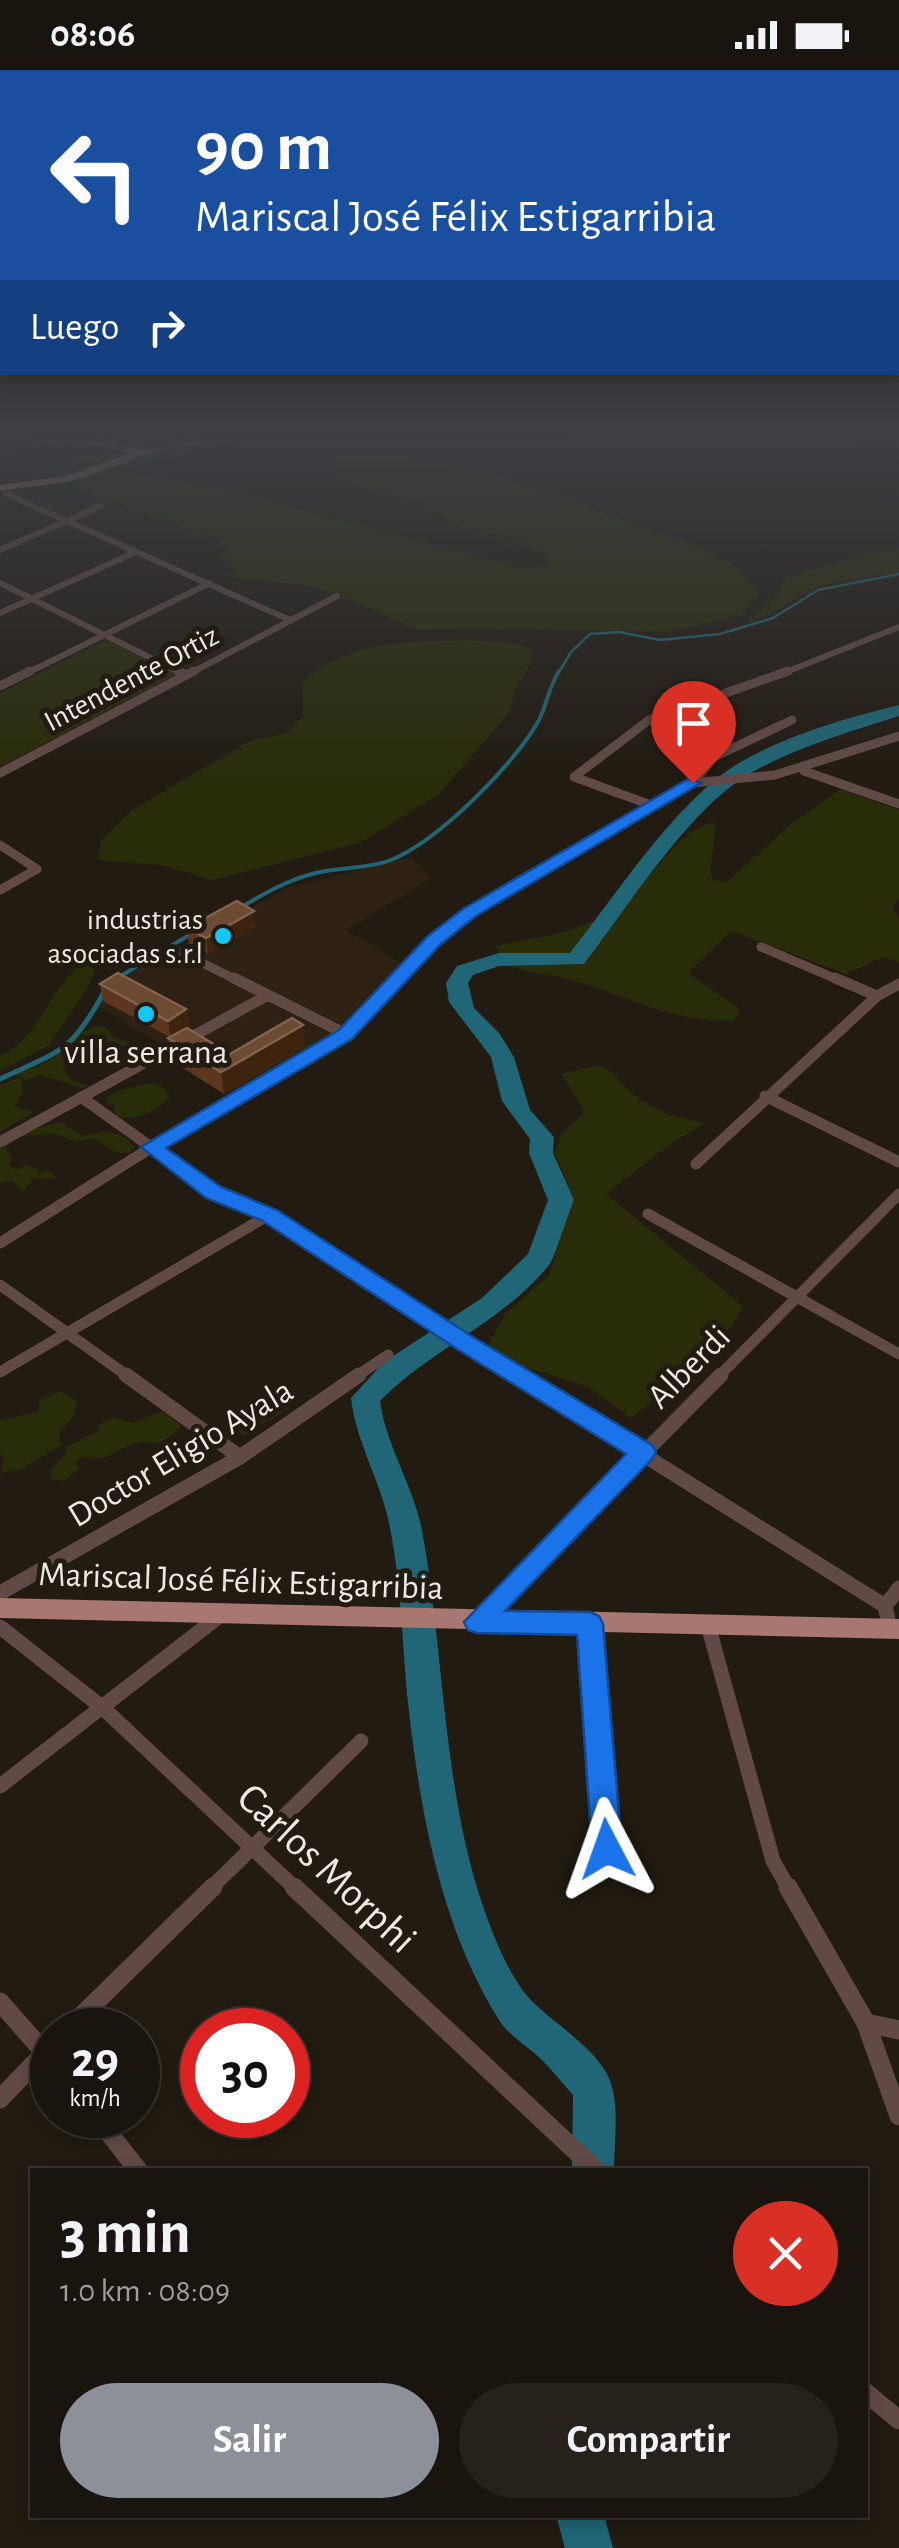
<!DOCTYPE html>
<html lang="es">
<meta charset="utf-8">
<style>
body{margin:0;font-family:"Alegreya Sans",sans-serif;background:#26211b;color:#f1f3f6;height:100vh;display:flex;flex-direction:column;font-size:38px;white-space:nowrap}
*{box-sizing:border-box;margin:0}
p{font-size:32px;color:#9f9e9d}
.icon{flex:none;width:55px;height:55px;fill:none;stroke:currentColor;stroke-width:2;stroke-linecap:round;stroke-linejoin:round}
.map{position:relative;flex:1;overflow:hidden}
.drawer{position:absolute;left:30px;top:2098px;width:838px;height:350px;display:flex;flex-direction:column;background:#19140d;border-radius:0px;box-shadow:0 5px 15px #0003,0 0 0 2px #37332e}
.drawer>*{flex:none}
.banner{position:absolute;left:0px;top:0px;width:900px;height:305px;box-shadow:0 5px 15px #0003,0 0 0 2px #37332e;background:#1a4fa0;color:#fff;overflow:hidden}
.speed{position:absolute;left:30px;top:1938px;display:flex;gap:20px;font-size:50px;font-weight:700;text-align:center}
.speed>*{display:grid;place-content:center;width:130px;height:130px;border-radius:50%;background:#19140d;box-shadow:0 5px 15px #0003,0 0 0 2px #37332e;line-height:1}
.speed small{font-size:25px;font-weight:400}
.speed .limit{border:15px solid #d22;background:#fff;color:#111}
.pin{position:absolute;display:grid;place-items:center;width:85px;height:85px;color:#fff;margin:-102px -42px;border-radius:50% 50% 50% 0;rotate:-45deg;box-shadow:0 0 10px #0007}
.pin .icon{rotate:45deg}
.me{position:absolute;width:110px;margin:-55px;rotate:356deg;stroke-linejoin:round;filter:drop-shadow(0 0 8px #0008)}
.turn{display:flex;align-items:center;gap:35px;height:210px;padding:0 30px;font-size:45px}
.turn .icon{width:130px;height:130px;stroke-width:2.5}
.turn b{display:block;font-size:70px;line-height:85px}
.then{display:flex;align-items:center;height:95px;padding:0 30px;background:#0003;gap:20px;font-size:38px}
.round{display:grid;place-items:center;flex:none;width:105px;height:105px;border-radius:52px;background:#26211b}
.head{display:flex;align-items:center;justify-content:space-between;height:170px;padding:0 30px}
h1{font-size:60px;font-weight:700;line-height:75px}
.action{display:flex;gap:20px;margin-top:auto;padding:20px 30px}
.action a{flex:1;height:115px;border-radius:60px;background:#8c9099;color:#fff;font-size:40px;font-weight:700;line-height:115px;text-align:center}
.action a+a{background:#26211b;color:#f1f3f6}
.status{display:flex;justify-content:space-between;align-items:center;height:70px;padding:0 50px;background:#19140d;direction:ltr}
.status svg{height:28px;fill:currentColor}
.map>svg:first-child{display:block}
.industrial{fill:#2c2112}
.green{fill:#292c08}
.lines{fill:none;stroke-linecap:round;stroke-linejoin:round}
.stream-far2{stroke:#206676;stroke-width:2.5}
.stream-far1{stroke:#206676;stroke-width:4}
.stream{stroke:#206676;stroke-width:5}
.river{fill:#206676;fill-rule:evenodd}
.street-far4{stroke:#614a46;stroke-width:6}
.street-far3{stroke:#614a46;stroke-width:9}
.street-far2{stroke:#614a46;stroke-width:11}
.street-far1{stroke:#614a46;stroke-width:15}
.street{stroke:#614a46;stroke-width:19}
.primary{fill:#a77770;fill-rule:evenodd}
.highway{fill:#c28980;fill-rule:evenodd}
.wall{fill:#5d371d}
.shaded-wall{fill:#3e230f}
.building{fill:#6d4a32;stroke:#81634e;stroke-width:2.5}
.route{fill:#1a73e8;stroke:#114b97;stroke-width:2.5}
.poi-dot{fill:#11cafb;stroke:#211b11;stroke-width:4}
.labels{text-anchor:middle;stroke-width:10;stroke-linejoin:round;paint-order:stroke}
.far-street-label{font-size:30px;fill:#eeeae3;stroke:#211b11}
.far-poi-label{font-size:30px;fill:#eeeae3;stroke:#211b11;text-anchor:end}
.poi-label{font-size:35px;fill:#eeeae3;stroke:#211b11}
.street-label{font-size:35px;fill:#eeeae3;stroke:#211b11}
.near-street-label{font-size:42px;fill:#eeeae3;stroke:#211b11}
</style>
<div class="status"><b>08:06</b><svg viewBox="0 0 49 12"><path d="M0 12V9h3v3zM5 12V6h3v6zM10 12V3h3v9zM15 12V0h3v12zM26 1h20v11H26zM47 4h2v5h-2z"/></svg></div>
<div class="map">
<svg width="899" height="2478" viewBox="0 0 899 2478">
<rect width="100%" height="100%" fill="#211b11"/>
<!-- industrial -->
<path class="industrial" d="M411,787l22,21 -87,52 56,33 -57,63 -110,63 -136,-82 10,-17 20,-16 160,-87z"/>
<!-- green -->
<path class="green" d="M185,378l9,3 -74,17 4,5 89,13 308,82 26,-1 5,-6c-28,-29 -75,-25 -108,-41 -10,-5 -16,-14 -26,-18 -26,-11 -78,-8 -89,-39l4,-6 18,-5 45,2 93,18 212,76 33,18 26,28 -18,21 -72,16 -252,-2c-32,-9 -57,-28 -88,-38 -34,-10 -68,-7 -102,-15l11,-8 -21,-11 12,-6 -11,-11 -141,-51 -5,-34h62z
M899,477v25l-81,14 -66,38 -5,-3 32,-26 6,-18z
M106,570l71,34 -177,93v-74z
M471,570l46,3 15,7 -1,13 -16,27 -5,22 -72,83 -76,47 -149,38 -52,-15 -63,-5 3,-20 31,-30 116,-68 38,-9 17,-16v-36c49,-42 107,-39 168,-41z
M841,719l58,21v89l-6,8 6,12v43l-16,-5 -37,17 -115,-43 -43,42 52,36 -5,11c-58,5 -112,-26 -166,-41 -20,-6 -42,-4 -61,-15 -7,-4 -9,-11 -13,-18 42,-9 85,-13 121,-37 32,-20 59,-81 100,-87l-6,52 4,6 13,2 65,-59z
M91,889l4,9 -5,16 -41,61 -49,26v-15c44,-19 49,-77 91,-97z
M93,957h13l8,10 19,7 -35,5 -35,20 10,12 15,4 -5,3 -43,-13 -16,6 -2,-4 -10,-1 1,-4 24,-5 17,-10 10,-15z
M599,995c16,6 18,15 31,26 22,20 47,27 75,32l-33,20 -66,51 137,112 -26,44 -86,68 -43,-31 -105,-33 22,-40 44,-39 24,-78 -18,-44 6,-19 24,-22 -24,-38z
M20,1008l3,14 -8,15 19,5 -34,20v-47z
M153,1013l11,4 6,10c-12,14 -36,25 -54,19l-2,-12 -7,1v-7c14,-11 30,-11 46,-15z
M61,1052l21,14c21,-7 38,-6 53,11l-5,6h-13l-23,-14 -18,2 -20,-7 -32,2 3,-5z
M12,1073l-6,5 6,10 -3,8 9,4 5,-5 16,4 -2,5 12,-4 8,8 -24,1 -10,13 -11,-12 -12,4v-39z
M59,1321l17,9c2,17 -8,21 -17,33l2,12 -39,24 -22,4 4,-14 -4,-6v-33l39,-8v-11z
M293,1322l-2,15 -48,29 -7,-8 8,-11z
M163,1341l18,15c-26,28 -32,10 -53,20 -29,12 -11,13 -47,11l-6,5 5,6 -16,13 -13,-2 -1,-9 15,-15 2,-8 31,-16 2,-8 15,-5 18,5z"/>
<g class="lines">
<!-- stream-far2 -->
<path class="stream-far2" d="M558,604l13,-22 19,-18 29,-2 41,8 60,-6 53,-16 45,-28 81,-16"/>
<!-- stream-far1 -->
<path class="stream-far1" d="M240,838c25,-15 47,-28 76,-35 24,-6 52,-4 75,-13 47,-19 124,-96 148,-140 8,-16 9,-31 20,-49
M119,907l72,-43"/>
<!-- stream -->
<path class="stream" d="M0,1009c60,-28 72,-27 104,-87"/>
<!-- river -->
<path class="river" d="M899,635v11c-48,15 -98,30 -143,54 -63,32 -128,137 -172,194l-85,2 -26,9 -5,8 6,25 25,25 15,24 16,53 24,27 -1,16 21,47c-6,13 -19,58 -25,65 -47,58 -118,84 -169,136 6,45 33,84 42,129 23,126 20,260 63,382 10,28 25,65 45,87 23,25 74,53 82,88 7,25 2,57 2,83h-42l1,-75c-10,-11 -19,-23 -30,-34 -14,-14 -34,-25 -44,-41 -60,-96 -80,-215 -92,-326 -5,-56 -6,-111 -17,-166 -8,-45 -34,-85 -39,-130l33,-36 98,-64 46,-44 20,-54 -19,-47 1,-14 -28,-38 -11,-44 -42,-55 -3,-19 11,-17 42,-13h71c47,-59 106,-152 169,-190 47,-28 108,-45 160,-58z
M556,2445h48l9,33h-48z"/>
<!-- street-far4 -->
<path class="street-far4" d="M0,385l9,-6
M6,424l284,126
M0,480l101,-44
M0,513l183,91
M0,543l136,-61
M25,604l185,-91
M189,604l148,-78
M781,604l118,-47"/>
<!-- street-far3 -->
<path class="street-far3" d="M178,601l8,4
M0,616l30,-15
M804,701l95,33
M0,703l194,-102
M574,707l75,-57 139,-49
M574,707l77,28
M693,713l82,-8 124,-39
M0,775l37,24 -37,21
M761,877l80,34
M176,880l63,31
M396,911l39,-41 35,-28 223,-129 21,-26 78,-37"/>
<!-- street-far2 -->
<path class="street-far2" d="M234,908l112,56
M835,908l42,18
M765,1026l134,66
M81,1027l133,95 55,23 251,162
M0,1072l268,-147
M696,1094l181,-168 22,-12
M648,1144l251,140
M0,1173l152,-96 194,-113 53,-56
M0,1215l129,92
M0,1302l269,-157
M355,1307l33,-22
M718,1307l181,-183"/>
<!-- street-far1 -->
<path class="street-far1" d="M126,1305l114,82
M516,1305l369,231 5,23
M0,1523l240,-136 119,-82
M885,1536l14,-18
M479,1550l242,-245
M590,1554l17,225
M708,1555l65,236 16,28
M0,1557l103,81 193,181
M0,1716l222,-172
M210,1819l151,-148"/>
<!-- street -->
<path class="street" d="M294,1817l302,283
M788,1817l78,136 33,93
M0,1932l52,59
M866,1953l33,7
M67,1960l146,-143
M0,2029l52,-54
M95,2045l43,55
M865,2322l34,28"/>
<!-- primary -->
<path class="primary" d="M88,364c19,0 31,16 54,15 22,-2 44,-15 64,-15l-26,14 -31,6 -77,27 -72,10v-6l66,-9 63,-22 -31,-9z
M0,1528l899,21v20l-899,-21z"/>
<!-- highway -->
<path class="highway" d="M214,364l685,1v6l-680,-4z
M0,365l99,5 6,3 -6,3 -99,-5z
M233,369l4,5 -51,2 -6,-3 6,-3z"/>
</g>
<!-- wall -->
<path class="wall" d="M256,857l-48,27 -19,-9 -2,-17z
M100,914l86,25 3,17 -10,6 51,22 75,-7 -81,47 -52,-33 -4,-23 2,-1 -67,-36z"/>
<!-- shaded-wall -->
<path class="shaded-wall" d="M254,841l2,16 -48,27 -2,-16z
M186,939l3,17 -18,12 -3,-17z
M303,955l2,22 -81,47 -3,-22z"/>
<!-- building -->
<path class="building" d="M237,831l17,10 -48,27 -19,-10z
M118,903l68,36 -18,12 -68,-37z
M292,948l11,7 -82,47 -53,-34 19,-10 43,26z"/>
<!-- sky -->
<linearGradient id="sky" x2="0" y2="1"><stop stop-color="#120f09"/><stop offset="0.51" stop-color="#3d3f43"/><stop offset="1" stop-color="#3d3f43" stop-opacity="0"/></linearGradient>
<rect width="899" height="711" fill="url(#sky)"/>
<!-- route -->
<path class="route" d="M688,709l13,4 -225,133 -35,28 -89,95 -186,109 55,39 56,23 196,127 179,108 4,7 -4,7 -147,152 85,1 9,4 4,8 19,225 -4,10 -11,4 -11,-4 -4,-10 -15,-214 -100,-2 -9,-3 -4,-8 162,-168 -169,-105 -196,-129 -55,-22 -65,-51 198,-117 89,-94 35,-27z"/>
<!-- markers -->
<g class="poi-dot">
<circle cx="223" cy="866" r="10"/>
<circle cx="146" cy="944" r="10"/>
</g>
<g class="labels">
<!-- far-street labels -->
<g class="far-street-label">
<text transform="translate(131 608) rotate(-28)" y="10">Intendente Ortiz</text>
</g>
<!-- far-poi labels -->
<g class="far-poi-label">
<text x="203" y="859">industrias<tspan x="203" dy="34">asociadas s.r.l</tspan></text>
</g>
<!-- poi labels -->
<g class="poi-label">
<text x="146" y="993">villa serrana</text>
</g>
<!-- street labels -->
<g class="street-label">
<text transform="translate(688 1296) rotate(-45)" y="12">Alberdi</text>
<text transform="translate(180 1382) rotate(-31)" y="12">Doctor Eligio Ayala</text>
<text transform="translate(241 1510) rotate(2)" y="12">Mariscal José Félix Estigarribia</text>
</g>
<!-- near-street labels -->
<g class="near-street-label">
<text transform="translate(328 1797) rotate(43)" y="15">Carlos Morphi</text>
</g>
</g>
</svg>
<div class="speed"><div>29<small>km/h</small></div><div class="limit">30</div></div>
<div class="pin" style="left:693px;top:713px;background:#d93025"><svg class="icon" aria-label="arrive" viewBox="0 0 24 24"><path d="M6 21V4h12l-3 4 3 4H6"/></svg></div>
<svg class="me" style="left:607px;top:1779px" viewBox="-20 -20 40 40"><path d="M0-17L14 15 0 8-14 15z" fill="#1a73e8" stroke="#fff" stroke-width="4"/></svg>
<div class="banner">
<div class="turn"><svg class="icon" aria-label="left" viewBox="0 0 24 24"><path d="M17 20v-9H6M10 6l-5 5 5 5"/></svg><div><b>90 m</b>Mariscal José Félix Estigarribia</div></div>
<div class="then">Luego<svg class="icon" aria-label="right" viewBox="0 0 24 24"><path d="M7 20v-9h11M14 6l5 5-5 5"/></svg></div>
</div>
<section class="drawer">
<div class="head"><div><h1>3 min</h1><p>1.0 km · 08:09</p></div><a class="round" style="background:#d93025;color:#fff"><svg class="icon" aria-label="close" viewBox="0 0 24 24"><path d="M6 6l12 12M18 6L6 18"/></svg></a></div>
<div class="action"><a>Salir</a><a>Compartir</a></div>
</section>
</div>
